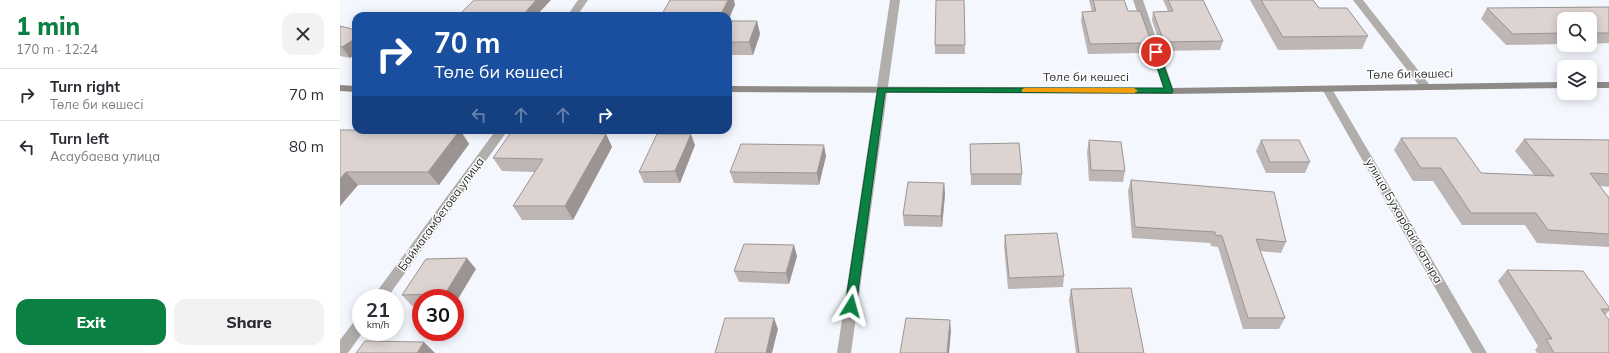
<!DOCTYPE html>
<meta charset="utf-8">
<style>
body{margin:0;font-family:Mulish,sans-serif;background:#f2f2f3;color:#2b2b33;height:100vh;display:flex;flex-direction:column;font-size:15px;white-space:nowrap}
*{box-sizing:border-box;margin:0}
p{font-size:13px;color:#7c7c81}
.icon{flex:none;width:22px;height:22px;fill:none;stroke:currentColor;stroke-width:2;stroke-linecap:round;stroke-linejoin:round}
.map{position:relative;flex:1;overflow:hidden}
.details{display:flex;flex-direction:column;background:#fff;width:340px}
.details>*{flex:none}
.guide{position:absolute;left:12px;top:12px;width:380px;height:122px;border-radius:12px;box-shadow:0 2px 10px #0003;background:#1a4fa0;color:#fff;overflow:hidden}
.tools{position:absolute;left:1217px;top:12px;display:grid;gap:8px}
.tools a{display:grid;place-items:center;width:40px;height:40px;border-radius:8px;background:#fff;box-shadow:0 2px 10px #0003;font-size:20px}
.speed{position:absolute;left:12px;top:289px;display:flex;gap:8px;font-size:20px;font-weight:700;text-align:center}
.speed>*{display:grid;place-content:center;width:52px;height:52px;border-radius:50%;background:#fff;box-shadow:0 2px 10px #0003;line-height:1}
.speed small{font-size:10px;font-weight:400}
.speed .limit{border:6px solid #d22;background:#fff;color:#111}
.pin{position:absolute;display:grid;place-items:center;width:34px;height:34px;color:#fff;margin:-17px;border:2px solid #fff;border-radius:50%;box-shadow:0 1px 4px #0007}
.me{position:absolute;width:44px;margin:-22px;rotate:8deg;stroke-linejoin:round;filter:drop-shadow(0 0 3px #0008)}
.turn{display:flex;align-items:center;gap:14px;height:84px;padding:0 16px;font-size:18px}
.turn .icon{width:52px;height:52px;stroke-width:2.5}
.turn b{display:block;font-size:28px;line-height:34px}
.lanes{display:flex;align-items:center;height:38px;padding:0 16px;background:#0003;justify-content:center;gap:20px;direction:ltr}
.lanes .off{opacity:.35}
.round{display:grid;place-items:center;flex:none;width:42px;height:42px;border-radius:12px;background:#f2f2f3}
.headline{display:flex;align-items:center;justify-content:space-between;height:68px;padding:0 16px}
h1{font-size:24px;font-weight:800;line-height:30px;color:#0b8043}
.button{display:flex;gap:8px;margin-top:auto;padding:8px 16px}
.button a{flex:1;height:46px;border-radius:12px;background:#0b8043;color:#fff;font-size:16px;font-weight:800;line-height:46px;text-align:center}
.button a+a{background:#f2f2f3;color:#2b2b33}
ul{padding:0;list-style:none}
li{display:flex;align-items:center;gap:12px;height:52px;padding:0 16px;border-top:1px solid #e1e1e2}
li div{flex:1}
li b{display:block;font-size:15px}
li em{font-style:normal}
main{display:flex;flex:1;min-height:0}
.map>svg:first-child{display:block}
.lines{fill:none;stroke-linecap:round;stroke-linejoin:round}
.street{fill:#b1aeab;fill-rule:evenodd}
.secondary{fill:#8e8a86;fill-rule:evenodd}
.wall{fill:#beb6b4}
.shaded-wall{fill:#9b9492}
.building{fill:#ddd4d1;stroke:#9b9492}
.route{fill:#0b8043;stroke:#07532c}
.slow{fill:#f59e0b}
.labels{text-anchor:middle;stroke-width:3;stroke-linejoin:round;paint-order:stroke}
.street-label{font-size:12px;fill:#2d2f31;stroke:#fff}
</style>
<main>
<section class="details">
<div class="headline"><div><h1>1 min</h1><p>170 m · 12:24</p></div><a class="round"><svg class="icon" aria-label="close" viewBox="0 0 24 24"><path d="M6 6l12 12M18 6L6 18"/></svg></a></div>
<ul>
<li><svg class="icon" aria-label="right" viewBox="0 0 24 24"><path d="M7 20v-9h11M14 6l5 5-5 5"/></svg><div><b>Turn right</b><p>Төле би көшесі</p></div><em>70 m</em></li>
<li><svg class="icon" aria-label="left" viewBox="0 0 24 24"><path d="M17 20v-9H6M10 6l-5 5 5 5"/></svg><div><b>Turn left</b><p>Асаубаева улица</p></div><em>80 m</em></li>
</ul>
<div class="button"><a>Exit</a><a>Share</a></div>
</section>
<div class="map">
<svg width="1269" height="353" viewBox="0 0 1269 353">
<rect width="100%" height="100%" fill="#f4f8fe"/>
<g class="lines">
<!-- street -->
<path class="street" d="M238,0h10l-11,16h-10z
M550,0h10l-49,353h-14z
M793,0h10l31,91 -1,2 -4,1 -5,-3z
M1013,0h10l66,84 1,2 -1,2h-8z
M987,86l5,3 155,264h-15l-150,-264z
M156,130h12l-121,168h-15z
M21,317v15h2l-15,21h-8v-13l16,-21z"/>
<!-- secondary -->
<path class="secondary" d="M1224,82v6l-395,6 -441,-2v-6l441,2z
M1250,82h19v6h-19z
M0,85l16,1v6l-16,-1z"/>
</g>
<!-- wall -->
<path class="wall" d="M624,0l1,54h-30v-9z
M749,0h35l4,11 23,30 -2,10h-7v2l-54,1 -7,-33 1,-9h10z
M823,0h40l20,41 -3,9 -58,1 -10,-31 1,-8 15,-1z
M910,0h63l6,8 49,28 -6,13 -84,1z
M1269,7v36l-19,1v-25h-26v25l-58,1 -25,-26 6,-11z
M388,21h29l3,13 -7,21h-25z
M0,26l10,32 -10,-2z
M0,130h120l9,14 -30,41h-81l-18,21z
M266,134l6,13 -39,73h-51l-9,-14 22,-34 -33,-1 -9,-13z
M1061,138l80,35 53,2 -19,-24 9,-12 85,1v47l-9,-1 9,12v49l-72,-4 -12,-18h-63l-29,-44h-20l-19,-31z
M749,140l36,31 -2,11 -34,-1 -2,-29z
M921,140l49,22 -5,11h-39l-10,-22z
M630,144l52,30 -1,11h-50z
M355,145l-15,38h-36l-5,-11z
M486,156l-7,29 -85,-2 -4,-11z
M791,180l155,62 -5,11 -21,-2 25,67 -6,11h-36l-25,-82 -7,-1 -1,-3 -78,-5 -4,-47z
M604,183l1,11 -3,33 -38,-1 -1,-11z
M665,235l59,41 -1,11 -55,2 -4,-43z
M457,256l-8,28 -50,-2 -5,-11z
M136,269l-21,29h-34v8h-9l-10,-11z
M1167,270l102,37v4l-4,4 4,38h-72l-2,-3 3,-4 -40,-65z
M731,289l73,64h-68l-7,-53z"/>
<!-- shaded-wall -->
<path class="shaded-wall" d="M196,0h15l-15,16h-14z
M388,0h6l1,5 -7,16v-5h-8z
M417,21l3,13 -7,21 -4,-13z
M16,38v16l-6,4 -8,-11z
M120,130l9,14 -30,41 -11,-13z
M266,134l6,13 -39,73 -8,-14z
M351,134l4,11 -15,38 -5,-12z
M484,145l2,11 -7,29 -2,-12z
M6,172l12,13 -18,21v-27z
M604,183l1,11 -3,33 -1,-11z
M454,245l3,11 -8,28 -3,-11z
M127,258l9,11 -21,35v-6h-7l-3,-4z
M434,318l4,11 -6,24h-6z
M610,320l1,11 -2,22h-2z
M84,342l11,11h-18z"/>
<!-- building -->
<path class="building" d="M134,0h62l-14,16h-64z
M330,0h58l-8,16h-59z
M596,0h28l1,45h-30z
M753,0h31l4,11h12l11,30h-8l1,2 -54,1 -8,-32 14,-1z
M828,0h35l20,41 -59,1 -11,-30 20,-1z
M921,0h52l6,8h28l21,28 -85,1z
M1269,7v26h-19v-14h-26v14l-51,1 -26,-26z
M388,21h29l-8,21h-21z
M0,26l16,4v8l-14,9 -2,-1z
M0,130h120l-32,42h-82l-6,7z
M172,131l94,3 -41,72h-52l30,-47 -50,-1z
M317,134h34l-16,37 -36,1z
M1061,138h55l25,35 73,3 -30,-37 85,1v34l-19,-1 19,25v36l-61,-4 -12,-17h-65l-30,-45h-20z
M749,140l32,2 4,29 -34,-1z
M921,140h38l11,22h-40z
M679,143l3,31h-51l-1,-30z
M401,144l83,1 -7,28 -87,-1z
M791,180l143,12 12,50 -30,-3 29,79h-37l-26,-82 -7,-1v-3l-80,-5z
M568,182l36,1 -3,33 -38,-1z
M717,233l7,43 -55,2 -4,-43z
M404,244l50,1 -8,28 -52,-2z
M127,258l-22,36 -43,1 24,-36z
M1167,270l76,1 26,36v2h-8l8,11v33h-55l-8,-14h6z
M791,288l13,65h-65l-8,-64z
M385,318h49l-8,35h-51z
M566,318l44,2 -3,33h-47z
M25,341l59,1 -7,11h-61z"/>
<!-- route -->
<path class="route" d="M813,50h5l1,2 14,39 -1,2 -287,-1 -29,214 -1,4 -4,1 -4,-1 -2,-4 33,-218h286l-12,-36z"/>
<!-- slow -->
<path class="slow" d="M685,88h109l4,3 -4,2 -112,-1v-3z"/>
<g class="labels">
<!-- street labels -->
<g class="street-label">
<text transform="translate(1070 74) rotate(-1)" y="4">Төле би көшесі</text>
<text x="746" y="81">Төле би көшесі</text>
<text transform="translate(101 214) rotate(-54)" y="4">Баймагамбетова улица</text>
<text transform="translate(1064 221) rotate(60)" y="4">улица Бухарбай батыра</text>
</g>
</g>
</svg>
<div class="tools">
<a><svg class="icon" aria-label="search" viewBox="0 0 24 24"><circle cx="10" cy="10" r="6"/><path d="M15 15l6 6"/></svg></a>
<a><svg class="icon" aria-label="layers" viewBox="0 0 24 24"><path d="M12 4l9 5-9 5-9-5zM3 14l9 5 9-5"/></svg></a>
</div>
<div class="speed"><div>21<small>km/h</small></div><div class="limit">30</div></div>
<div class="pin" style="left:816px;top:52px;background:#d93025"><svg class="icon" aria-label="arrive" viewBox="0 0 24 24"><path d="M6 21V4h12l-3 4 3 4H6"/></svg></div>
<svg class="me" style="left:511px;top:306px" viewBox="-20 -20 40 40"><path d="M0-17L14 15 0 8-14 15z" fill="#0b8043" stroke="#fff" stroke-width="4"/></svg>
<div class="guide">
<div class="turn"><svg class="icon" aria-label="right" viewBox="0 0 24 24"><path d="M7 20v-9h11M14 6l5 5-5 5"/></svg><div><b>70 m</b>Төле би көшесі</div></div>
<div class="lanes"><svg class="icon off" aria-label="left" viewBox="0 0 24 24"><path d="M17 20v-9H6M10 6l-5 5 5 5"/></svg><svg class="icon off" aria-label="ahead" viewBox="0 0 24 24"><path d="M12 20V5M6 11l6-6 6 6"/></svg><svg class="icon off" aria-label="ahead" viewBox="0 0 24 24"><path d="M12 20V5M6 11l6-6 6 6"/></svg><svg class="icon" aria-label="right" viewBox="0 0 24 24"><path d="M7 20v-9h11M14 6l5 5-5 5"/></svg></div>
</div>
</div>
</main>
